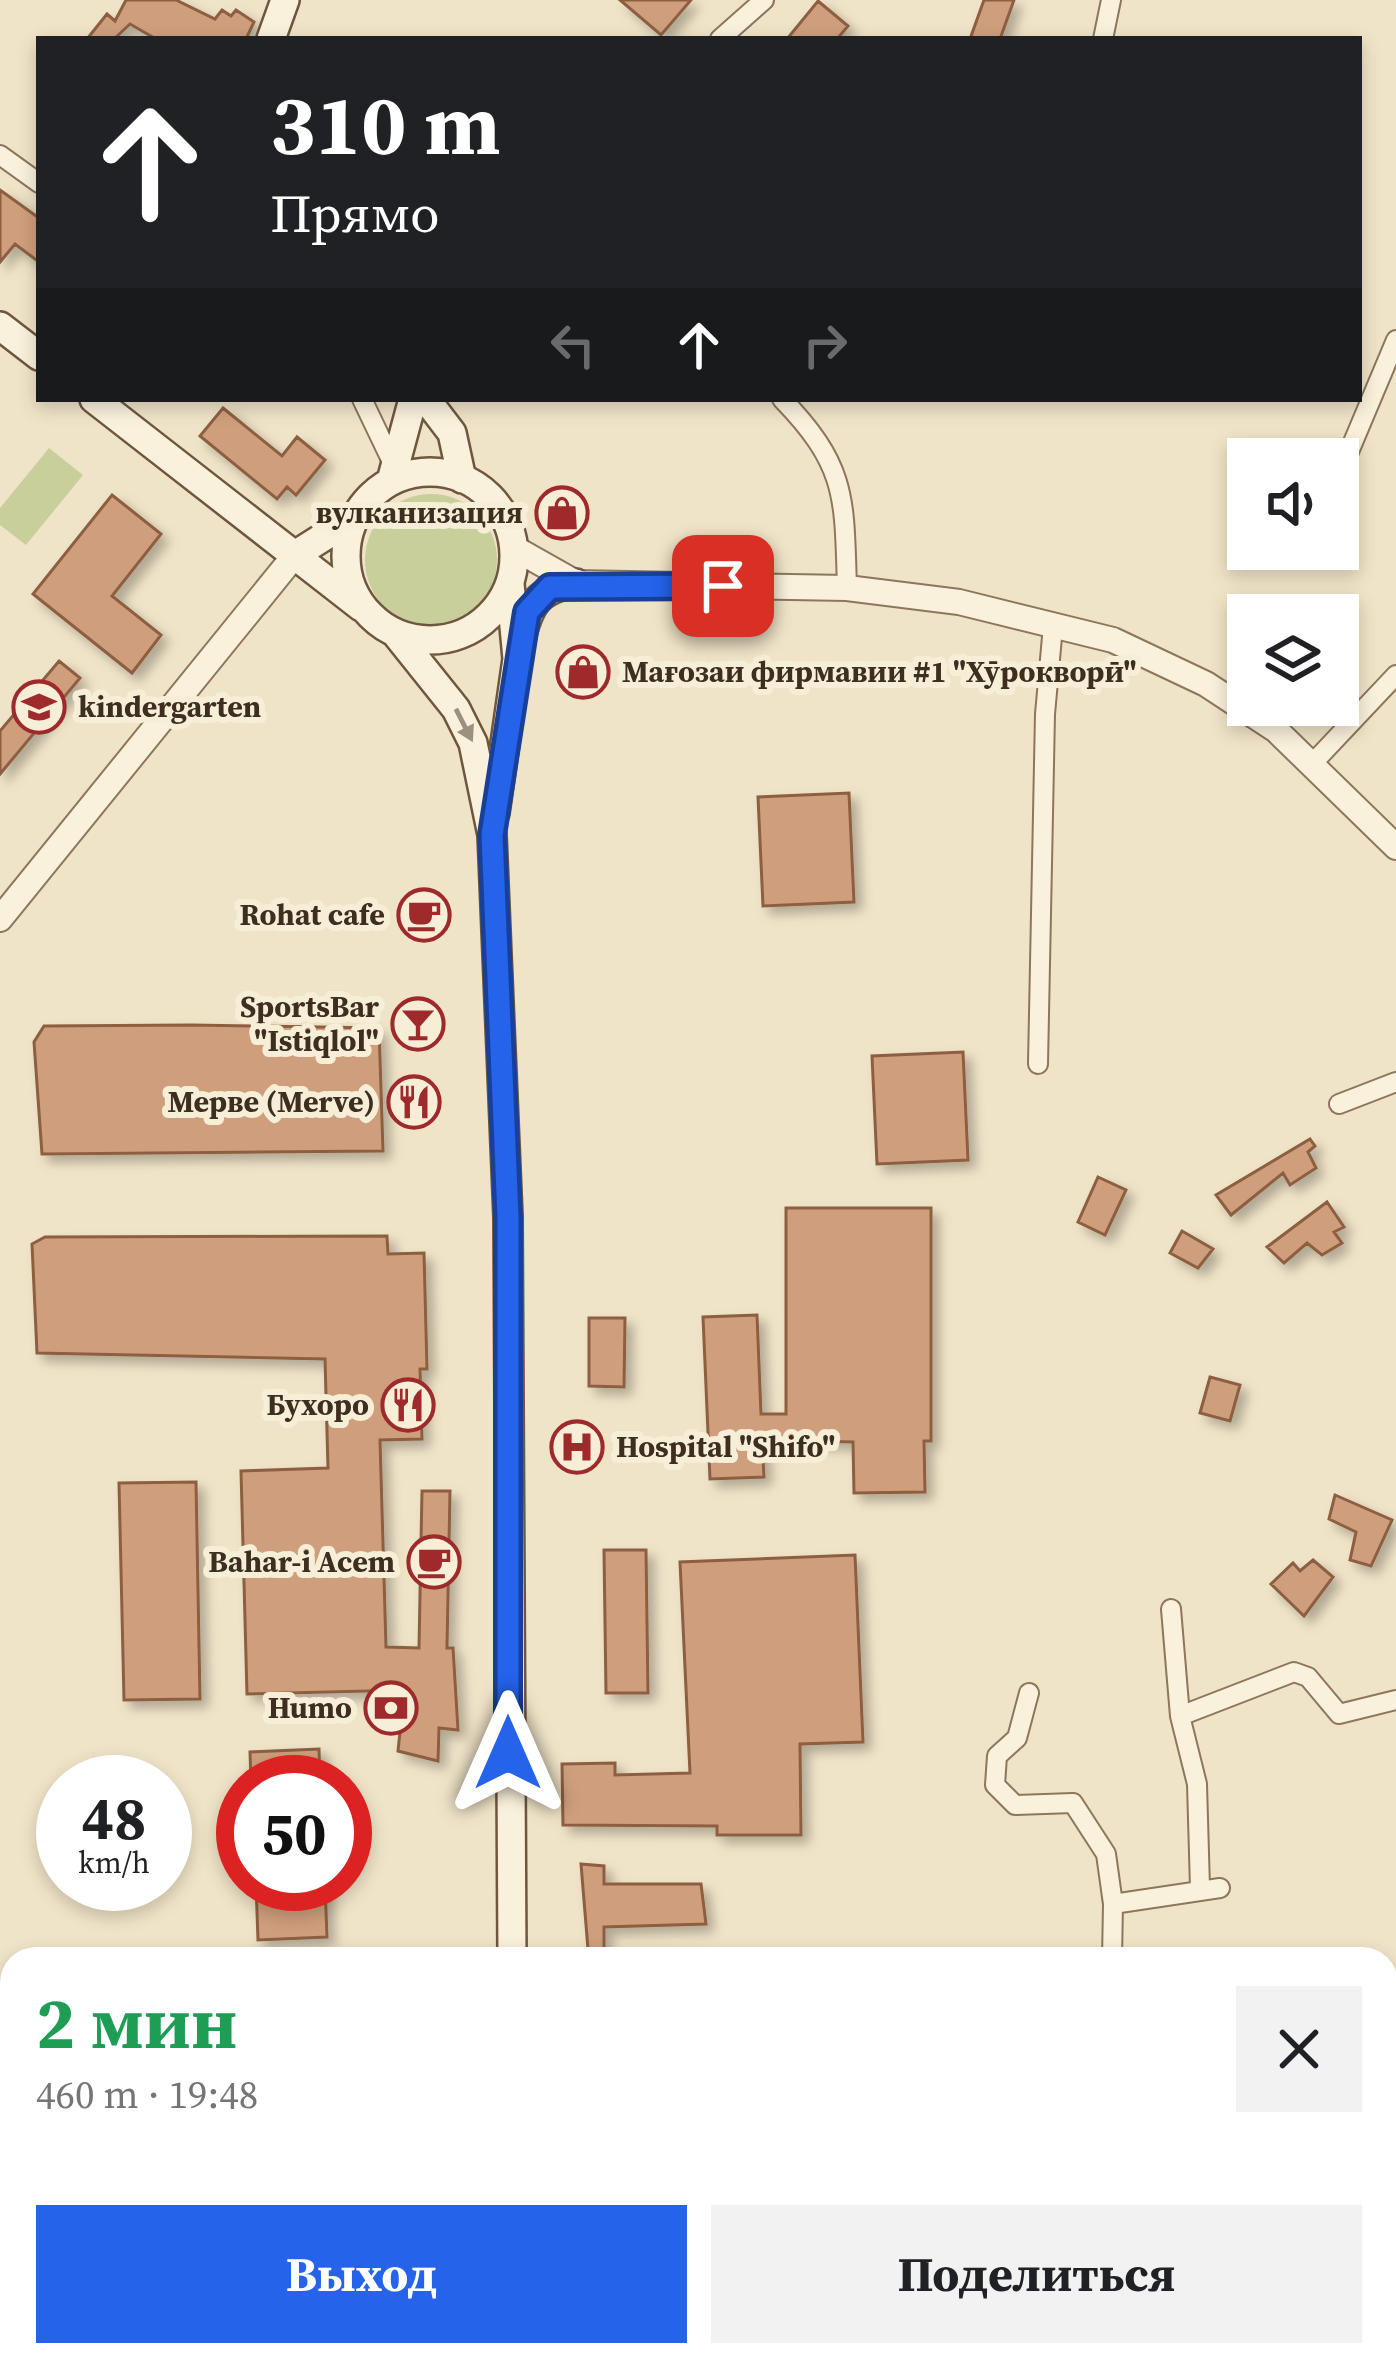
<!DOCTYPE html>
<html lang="ru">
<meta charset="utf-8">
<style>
body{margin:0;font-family:"Source Serif 4",serif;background:#f2f2f2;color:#202124;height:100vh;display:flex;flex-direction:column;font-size:45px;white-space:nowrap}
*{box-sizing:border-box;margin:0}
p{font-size:39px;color:#757577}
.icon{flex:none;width:66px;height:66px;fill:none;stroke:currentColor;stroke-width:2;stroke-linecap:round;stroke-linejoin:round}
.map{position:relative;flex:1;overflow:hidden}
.details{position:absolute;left:0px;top:1947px;width:1398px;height:420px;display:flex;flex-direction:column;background:#fff;border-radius:36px 36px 0 0;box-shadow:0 6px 18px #0003}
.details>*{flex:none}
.top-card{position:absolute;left:36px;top:36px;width:1326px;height:366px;border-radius:0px;box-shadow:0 6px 18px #0003;background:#202124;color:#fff;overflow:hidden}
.controls{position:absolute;left:1227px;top:438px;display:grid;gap:24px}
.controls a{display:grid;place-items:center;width:132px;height:132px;border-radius:0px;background:#fff;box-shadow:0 6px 18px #0003;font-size:60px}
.speed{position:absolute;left:36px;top:1755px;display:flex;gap:24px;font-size:60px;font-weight:700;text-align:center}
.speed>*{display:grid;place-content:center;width:156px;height:156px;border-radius:50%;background:#fff;box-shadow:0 6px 18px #0003;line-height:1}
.speed small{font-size:30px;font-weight:400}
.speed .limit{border:18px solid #d22;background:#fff;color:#111}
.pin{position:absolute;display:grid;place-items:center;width:102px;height:102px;color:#fff;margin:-51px;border-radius:24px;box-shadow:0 6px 18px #0006}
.me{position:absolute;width:132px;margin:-66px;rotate:0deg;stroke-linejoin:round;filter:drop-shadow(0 0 9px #0008)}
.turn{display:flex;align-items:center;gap:42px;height:252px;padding:0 36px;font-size:54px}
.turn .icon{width:156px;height:156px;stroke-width:2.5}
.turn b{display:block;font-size:84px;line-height:102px}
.lanes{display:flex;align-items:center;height:114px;padding:0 36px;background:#0003;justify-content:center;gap:60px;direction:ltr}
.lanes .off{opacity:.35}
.round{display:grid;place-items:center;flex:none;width:126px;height:126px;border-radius:0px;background:#f2f2f2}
.overview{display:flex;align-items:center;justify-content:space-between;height:204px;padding:0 36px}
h1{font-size:72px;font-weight:700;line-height:90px;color:#1e9e55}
.button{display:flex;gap:24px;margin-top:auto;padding:24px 36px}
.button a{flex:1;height:138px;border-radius:0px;background:#2563eb;color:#fff;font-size:48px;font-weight:700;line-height:138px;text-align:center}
.button a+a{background:#f2f2f2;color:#202124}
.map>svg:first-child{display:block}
.green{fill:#c9cf9b}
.building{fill:#cf9f7d;stroke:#8d5f41;stroke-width:3;filter:url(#shadow)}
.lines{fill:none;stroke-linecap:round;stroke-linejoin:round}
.minor-casing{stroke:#8d765c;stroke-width:22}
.tertiary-casing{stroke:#8d765c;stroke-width:28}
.secondary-casing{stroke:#6f573f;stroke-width:32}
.minor{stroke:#faf1dc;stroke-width:18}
.tertiary{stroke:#faf1dc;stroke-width:24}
.secondary{stroke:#faf1dc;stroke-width:27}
.oneway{fill:#9c907e}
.route-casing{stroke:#184099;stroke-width:30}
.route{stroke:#2563eb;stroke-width:21}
.labels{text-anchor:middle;stroke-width:12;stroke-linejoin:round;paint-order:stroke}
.poi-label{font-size:30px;font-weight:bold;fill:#3d2e20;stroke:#f7eed8;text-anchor:end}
</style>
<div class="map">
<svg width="1396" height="2367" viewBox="0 0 1396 2367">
<defs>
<filter id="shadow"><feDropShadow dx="7" dy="7" stdDeviation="6" flood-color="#0004"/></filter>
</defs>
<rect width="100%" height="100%" fill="#f0e4c8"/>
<!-- green -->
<path class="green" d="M49,448l34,27 -57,70 -26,-20v-17z
M365 560a66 66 0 1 1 132 0a66 66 0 1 1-132 0Z"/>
<!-- building -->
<path class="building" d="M126,0h50l39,19 7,-9 9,6 5,-6 18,12 -8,17h-90l-26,-15 -16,15h-27l20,-25 8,7z
M620,0h71l-30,35z
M984,0h30l-14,39h-30z
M818,1l30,25 -11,13h-50z
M0,190l39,28v44l-24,-18 -15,18z
M223,408l59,48 15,-19 28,23 -29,35 -9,-8 -10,12 -77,-63z
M112,495l49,39 -49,62 49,39 -29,38 -99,-79z
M59,661l21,17 -80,96v-43z
M849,793l5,109 -91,4 -5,-109z
M191,1025l188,3 4,123 -341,3 -8,-112 10,-16z
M963,1052l5,108 -91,4 -5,-108z
M1310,1139l5,7 -7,6 8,16 -26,17 -7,-12 -52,42 -15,-20z
M1098,1177l28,13 -21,45 -27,-13z
M1327,1202l17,25 -10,5 8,11 -20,12 -15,-12 -23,20 -17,-16z
M786,1208h145v233h-7l1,51 -71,1 -1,-51 -91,-2 2,37 -54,2 -7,-162 54,-2 4,99h25z
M1182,1231l31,18 -15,19 -28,-15z
M387,1236l1,18 36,-1 3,116h-7l2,70 -42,1 6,207 33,1 3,-157h28l-3,157h6l5,82 -19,-2 -1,33 -40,-10 3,-29 10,1 -3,-33 -161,4 -6,-223 87,-3 -3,-109 -288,-6 -5,-109 13,-7z
M589,1318h36l-1,69 -35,-1z
M1210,1377l30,8 -10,36 -30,-8z
M196,1482l4,217 -76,1 -5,-217z
M1335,1495l57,25 -21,46 -21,-6 6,-28 -27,-13z
M604,1550h42l2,143h-42z
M855,1555l8,187 -63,2 1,91h-84v-9l-154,-1 -1,-61 53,-1v12l75,-2 -10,-211z
M1313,1560l20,17 -29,39 -33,-32 22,-21 7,8z
M319,1749l1,33h-69l-1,-30z
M581,1864l23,2v18h97l5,40 -102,3v23l-16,-1z
M256,1884h69l2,53 -69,3z"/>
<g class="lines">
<!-- minor casing -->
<g class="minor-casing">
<path id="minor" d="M720,39l44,-39
M1103,39l8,-39
M0,155l39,28
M362,399l33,69
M782,399c66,68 62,100 65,189
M1338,478l58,-138
M1312,764l84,-89
M1038,1064l7,-350 8,-88
M1339,1104l57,-22
M1171,1609l9,107
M1029,1693l-12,45 -20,18 -2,29 20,20 58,-2 33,51 7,50
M1200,1888l-3,-104 -17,-68 114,-44 14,5 31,37 57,-14
M1112,1959l1,-55 107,-16
M984,2367v-12"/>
</g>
<!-- tertiary casing -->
<g class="tertiary-casing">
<path id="tertiary" d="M514,548l62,35 271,5 112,14 154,38 93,44 70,46 120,117
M0,919l295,-364
M0,2163h12"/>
</g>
<!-- secondary casing -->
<g class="secondary-casing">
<path id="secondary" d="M271,39l14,-39
M0,326l39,30
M94,399l267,208
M426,399l26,34 10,46
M346 556a84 84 0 1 1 168 0a84 84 0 1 1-168 0Z
M391,481l22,-82
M295,555l60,-38
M396,634l60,75 17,34 19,92 16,382 4,742
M520,642c9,-37 17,-53 56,-59
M495,813l22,-154 -7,-75
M532,2355l1,12"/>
</g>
<!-- minor -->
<use href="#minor" class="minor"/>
<!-- tertiary -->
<use href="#tertiary" class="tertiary"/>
<!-- secondary -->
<use href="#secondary" class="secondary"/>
</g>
<!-- one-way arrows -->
<defs><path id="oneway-solid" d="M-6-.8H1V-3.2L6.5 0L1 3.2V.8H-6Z" transform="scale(3)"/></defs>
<use class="oneway" href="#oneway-solid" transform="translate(464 725) rotate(63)"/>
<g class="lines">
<!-- route casing -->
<g class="route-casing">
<path id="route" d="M508,1753v-536l-16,-382 35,-223 23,-25 173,-1"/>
</g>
<!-- route -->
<use href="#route" class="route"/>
</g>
<!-- icons -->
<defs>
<g id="shop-ring" transform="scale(2.7)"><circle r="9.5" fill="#f7eed8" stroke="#9e2a2b" stroke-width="1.5"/><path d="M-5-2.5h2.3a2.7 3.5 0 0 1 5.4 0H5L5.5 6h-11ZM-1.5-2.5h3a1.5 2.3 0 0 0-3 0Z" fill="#9e2a2b"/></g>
<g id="school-ring" transform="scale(2.7)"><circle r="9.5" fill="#f7eed8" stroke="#9e2a2b" stroke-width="1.5"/><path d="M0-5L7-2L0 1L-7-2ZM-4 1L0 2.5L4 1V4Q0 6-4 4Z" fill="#9e2a2b"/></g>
<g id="cafe-ring" transform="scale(2.7)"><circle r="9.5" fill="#f7eed8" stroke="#9e2a2b" stroke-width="1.5"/><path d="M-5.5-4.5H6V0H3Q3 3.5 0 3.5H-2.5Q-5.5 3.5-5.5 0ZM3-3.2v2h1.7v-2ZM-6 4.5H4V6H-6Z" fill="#9e2a2b"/></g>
<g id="bar-ring" transform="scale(2.7)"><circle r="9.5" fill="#f7eed8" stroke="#9e2a2b" stroke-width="1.5"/><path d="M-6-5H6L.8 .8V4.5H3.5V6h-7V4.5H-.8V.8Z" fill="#9e2a2b"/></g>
<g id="restaurant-ring" transform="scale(2.7)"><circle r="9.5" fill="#f7eed8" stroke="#9e2a2b" stroke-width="1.5"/><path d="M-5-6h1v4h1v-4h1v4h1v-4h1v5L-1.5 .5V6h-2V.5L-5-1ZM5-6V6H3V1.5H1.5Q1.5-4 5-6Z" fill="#9e2a2b"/></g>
<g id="hospital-ring" transform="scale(2.7)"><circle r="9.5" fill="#f7eed8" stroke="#9e2a2b" stroke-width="1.5"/><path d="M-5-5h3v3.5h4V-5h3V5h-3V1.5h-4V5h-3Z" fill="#9e2a2b"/></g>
<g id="bank-ring" transform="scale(2.7)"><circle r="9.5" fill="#f7eed8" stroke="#9e2a2b" stroke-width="1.5"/><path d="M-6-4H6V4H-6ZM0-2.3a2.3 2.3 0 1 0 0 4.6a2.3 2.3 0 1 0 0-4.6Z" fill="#9e2a2b"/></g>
</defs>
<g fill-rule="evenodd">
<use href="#shop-ring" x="562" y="513"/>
<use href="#shop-ring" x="583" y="672"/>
<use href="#school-ring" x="39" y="707"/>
<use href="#cafe-ring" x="424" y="915"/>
<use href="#bar-ring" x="418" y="1024"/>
<use href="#restaurant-ring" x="414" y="1102"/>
<use href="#restaurant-ring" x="408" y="1405"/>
<use href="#hospital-ring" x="577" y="1447"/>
<use href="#cafe-ring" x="434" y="1562"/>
<use href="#bank-ring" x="391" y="1708"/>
</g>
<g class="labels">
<!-- poi labels -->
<g class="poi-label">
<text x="523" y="523">вулканизация</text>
<text x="622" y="682" text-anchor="start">Мағозаи фирмавии #1 "Хӯрокворӣ"</text>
<text x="78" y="717" text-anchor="start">kindergarten</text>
<text x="385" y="925">Rohat cafe</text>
<text x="379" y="1017">SportsBar<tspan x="379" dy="34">"Istiqlol"</tspan></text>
<text x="375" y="1112">Мерве (Merve)</text>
<text x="369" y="1415">Бухоро</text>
<text x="616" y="1457" text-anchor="start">Hospital "Shifo"</text>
<text x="395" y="1572">Bahar-i Acem</text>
<text x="352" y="1718">Humo</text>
</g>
</g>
</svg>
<div class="controls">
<a><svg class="icon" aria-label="sound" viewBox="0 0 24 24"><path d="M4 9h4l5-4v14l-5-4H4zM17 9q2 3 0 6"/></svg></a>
<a><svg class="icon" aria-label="layers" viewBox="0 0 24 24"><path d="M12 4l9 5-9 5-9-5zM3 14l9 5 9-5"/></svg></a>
</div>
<div class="speed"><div>48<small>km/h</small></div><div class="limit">50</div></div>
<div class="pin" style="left:723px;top:586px;background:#d93025"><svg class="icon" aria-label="arrive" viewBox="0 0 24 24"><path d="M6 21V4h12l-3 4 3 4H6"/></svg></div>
<svg class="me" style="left:508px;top:1753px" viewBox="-20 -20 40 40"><path d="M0-17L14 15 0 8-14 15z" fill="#2563eb" stroke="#fff" stroke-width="4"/></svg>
<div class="top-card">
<div class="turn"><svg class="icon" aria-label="ahead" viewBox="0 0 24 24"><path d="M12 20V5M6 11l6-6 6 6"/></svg><div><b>310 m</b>Прямо</div></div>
<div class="lanes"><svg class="icon off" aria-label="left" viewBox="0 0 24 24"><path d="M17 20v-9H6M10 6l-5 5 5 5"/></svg><svg class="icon" aria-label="ahead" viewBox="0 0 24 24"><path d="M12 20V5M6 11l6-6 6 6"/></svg><svg class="icon off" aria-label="right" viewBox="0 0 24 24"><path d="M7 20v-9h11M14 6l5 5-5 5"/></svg></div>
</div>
<section class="details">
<div class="overview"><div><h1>2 мин</h1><p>460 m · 19:48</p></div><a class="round"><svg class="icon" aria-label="close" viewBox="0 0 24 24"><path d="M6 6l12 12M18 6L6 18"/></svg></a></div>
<div class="button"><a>Выход</a><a>Поделиться</a></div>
</section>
</div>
